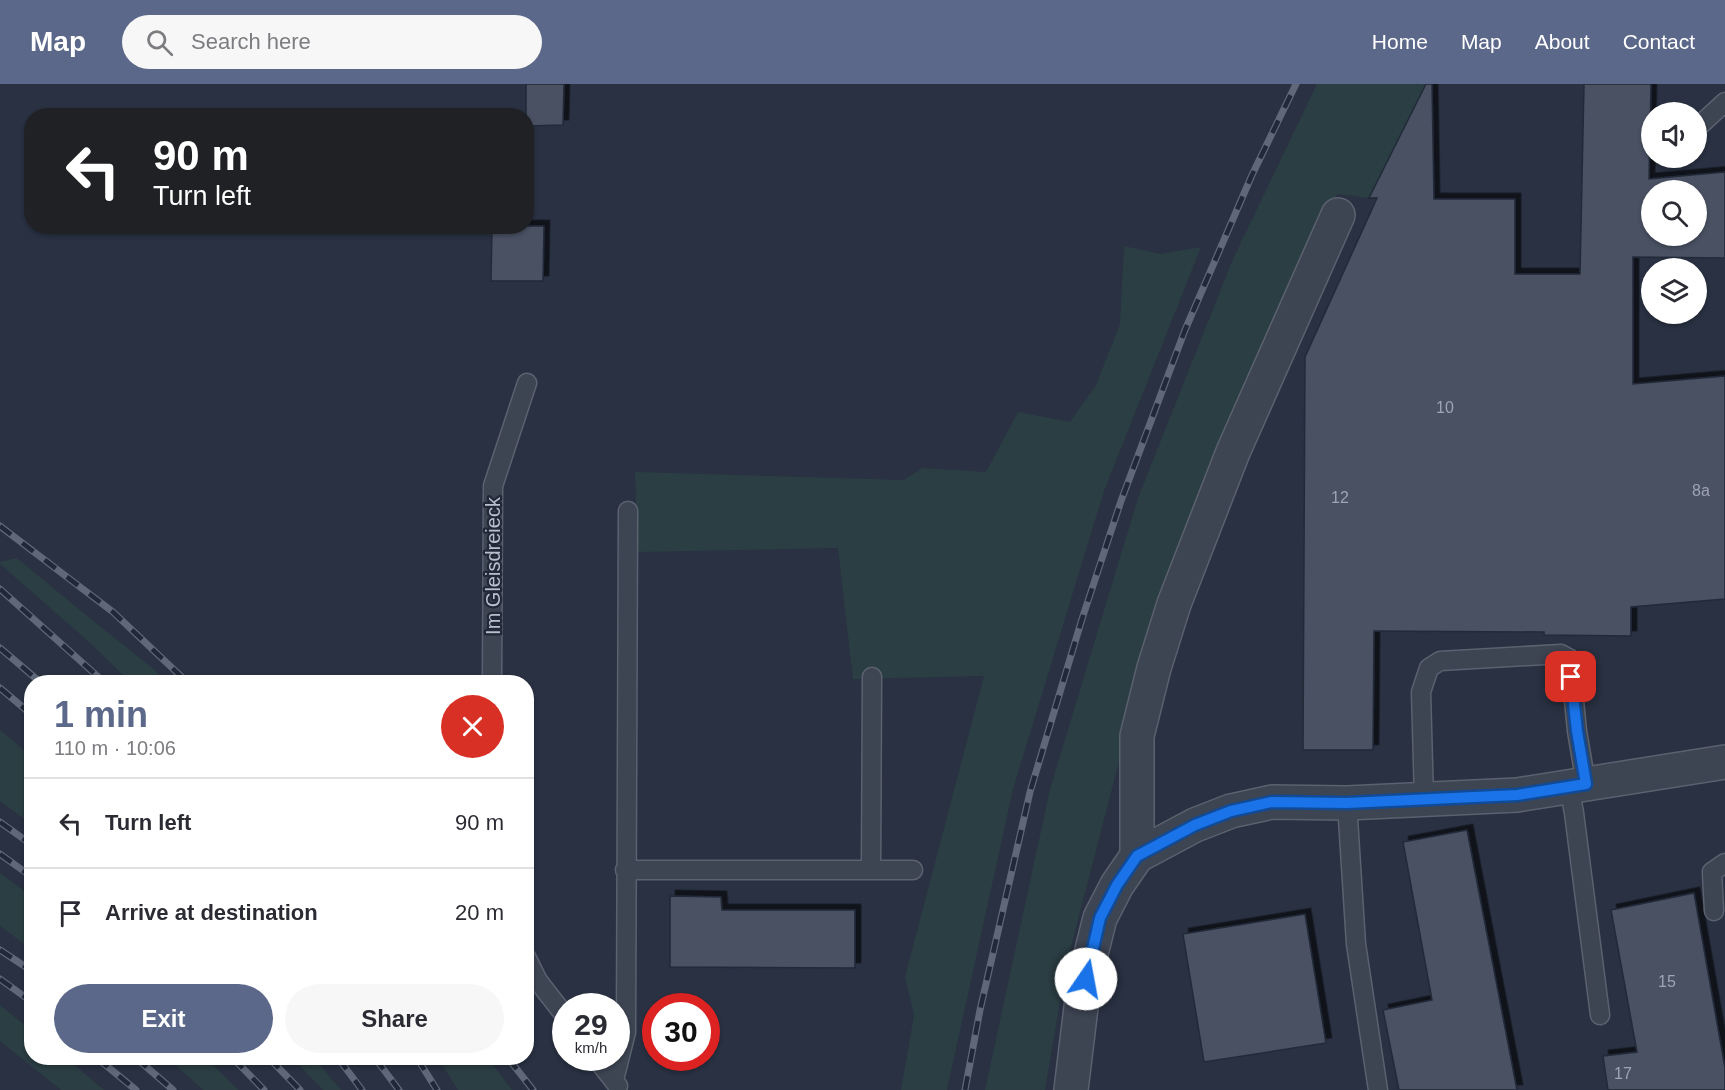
<!DOCTYPE html>
<meta charset="utf-8">
<style>
body{margin:0;font-family:Arial,sans-serif;background:#f7f7f7;color:#2b2b33;height:100vh;display:flex;flex-direction:column;font-size:22px;white-space:nowrap}
*{box-sizing:border-box;margin:0}
p{font-size:20px;color:#7c7c81}
.icon{flex:none;width:33px;height:33px;fill:none;stroke:currentColor;stroke-width:2;stroke-linecap:round;stroke-linejoin:round}
.map{position:relative;flex:1;overflow:hidden}
.sheet{position:absolute;left:24px;top:591px;width:510px;height:390px;display:flex;flex-direction:column;background:#fff;border-radius:24px;box-shadow:0 2px 4px #0004}
.sheet>*{flex:none}
.top-card{position:absolute;left:24px;top:24px;width:510px;height:126px;border-radius:24px;box-shadow:0 2px 4px #0004;background:#202124;color:#fff;overflow:hidden}
.controls{position:absolute;left:1641px;top:18px;display:grid;gap:12px}
.controls a{display:grid;place-items:center;width:66px;height:66px;border-radius:50%;background:#fff;box-shadow:0 2px 4px #0004;font-size:30px}
.speed{position:absolute;left:552px;top:909px;display:flex;gap:12px;font-size:30px;font-weight:700;text-align:center}
.speed>*{display:grid;place-content:center;width:78px;height:78px;border-radius:50%;background:#fff;box-shadow:0 2px 4px #0004;line-height:1}
.speed small{font-size:15px;font-weight:400}
.speed .limit{border:9px solid #d22;background:#fff;color:#111}
.pin{position:absolute;display:grid;place-items:center;width:51px;height:51px;color:#fff;margin:-26px;border-radius:12px;box-shadow:0 3px 9px #0006}
.me{position:absolute;width:66px;margin:-33px;rotate:12deg;stroke-linejoin:round;filter:drop-shadow(0 0 4px #0008)}
.turn{display:flex;align-items:center;gap:21px;height:126px;padding:0 30px;font-size:27px}
.turn .icon{width:78px;height:78px;stroke-width:2.5}
.turn b{display:block;font-size:42px;line-height:51px}
.round{display:grid;place-items:center;flex:none;width:63px;height:63px;border-radius:32px;background:#f7f7f7}
.headline{display:flex;align-items:center;justify-content:space-between;height:102px;padding:0 30px}
h1{font-size:36px;font-weight:700;line-height:45px;color:#5c688a}
.cta{display:flex;gap:12px;margin-top:auto;padding:12px 30px}
.cta a{flex:1;height:69px;border-radius:36px;background:#5c688a;color:#fff;font-size:24px;font-weight:700;line-height:69px;text-align:center}
.cta a+a{background:#f7f7f7;color:#2b2b33}
ul{padding:0;list-style:none}
li{display:flex;align-items:center;gap:18px;height:90px;padding:0 30px;border-top:2px solid #e1e1e2}
li div{flex:1}
li b{display:block;font-size:22px}
li em{font-style:normal}
header{display:flex;align-items:center;gap:36px;box-sizing:border-box;height:84px;padding:0 30px;background:#5c688a;color:#fff}
header strong{font-size:28px}
nav{display:flex;gap:33px;margin-inline-start:auto;font-size:21px}
.search{width:420px;height:54px;background:#f7f7f7;display:flex;align-items:center;gap:15px;box-sizing:border-box;padding:0 21px;border-radius:33px;color:#7c7c81;font-size:22px}
.map>svg:first-child{display:block}
.green{fill:#2b3e43}
.building{fill:#485164;stroke:#232a39;stroke-width:1.5;fill-rule:evenodd;filter:url(#shadow)}
.lines{fill:none;stroke-linecap:round;stroke-linejoin:round}
.service-casing{stroke:#5b616f;stroke-width:21}
.minor-casing{stroke:#5b616f;stroke-width:36}
.service{stroke:#3d4452;stroke-width:18}
.minor{stroke:#3d4452;stroke-width:33}
.rail-casing{stroke:#5f6779;stroke-width:7}
.rail{stroke:#212838;stroke-width:4.5;stroke-dasharray:14;stroke-linecap:butt}
.route-casing{stroke:#114b97;stroke-width:15}
.route{stroke:#1a73e8;stroke-width:10}
.labels{text-anchor:middle;stroke-width:4.5;stroke-linejoin:round;paint-order:stroke}
.number-label{font-size:16px;fill:#9ea4b2}
.street-label{font-size:20px;fill:#babfcc;stroke:#212838}
</style>
<header>
<strong>Map</strong>
<div class="search"><svg class="icon" aria-label="search" viewBox="0 0 24 24"><circle cx="10" cy="10" r="6"/><path d="M15 15l6 6"/></svg>Search here</div>
<nav><a>Home</a><a>Map</a><a>About</a><a>Contact</a></nav>
</header>
<div class="map">
<svg width="1725" height="1006" viewBox="0 0 1725 1006">
<defs>
<filter id="shadow"><feDropShadow dx="5.5" dy="-5.5" stdDeviation="0" flood-color="#0009"/></filter>
</defs>
<rect width="100%" height="100%" fill="#293142"/>
<!-- green -->
<path class="green" d="M1317,0h110l-58,114 -32,-4 -103,229 -72,173 -96,370 -21,124h-60l65,-301 88,-291 95,-239z
M1124,162l37,8 40,-7 -97,244 -91,298 -66,301h-46l13,-75 -9,-38 79,-301 -131,3 -15,-131 -200,4 -3,-80 269,8 18,-12 64,4 32,-60 52,10 26,-37 24,-61z
M17,474l69,57 64,51 17,16h-37l-42,-41 -88,-77v-2z
M0,646l31,26v68l-31,-23z
M0,789l31,23v53l-31,-23z
M0,921l31,25 1,28h34l38,32h-43l-61,-49z
M168,974h38l32,32h-35z
M292,974h22l27,32h-18z
M438,974h50l24,32h-54z"/>
<!-- building -->
<path class="building" d="M526,0h38l-1,41 -37,1z
M1426,0h6l2,115h81v75h65l4,-190h67l-2,95 76,-7v86l-92,-1v127l92,-8v223l-94,8v29l-87,-1v-3l-170,-1 -1,119h-70l2,-393 72,-159h-8zM1652,106h44v46h-44z
M492,142h52l-1,55h-52z
M1467,746l50,260h-118l-16,-80 49,-10 -29,-158z
M1694,809l31,175v22h-117l-5,-34 34,-4 -26,-142z
M670,812l51,1 1,13h133v58l-185,-1z
M1305,830l21,129 -122,19 -21,-128z"/>
<g class="lines">
<!-- service casing -->
<g class="service-casing">
<path id="service" d="M1699,42l26,-24
M492,598l1,-196 34,-103
M1569,702l5,27 26,202
M1424,715l-3,-107 8,-24 11,-7 121,-7 9,5 7,72 9,53
M1347,719l9,141 22,146
M625,786h288
M871,786l1,-193
M1714,827l-2,-39 13,-9
M526,873l12,24 28,36
M596,974l22,28
M614,996l12,-48 2,-521"/>
</g>
<!-- minor casing -->
<g class="minor-casing">
<path id="minor" d="M1137,772v-120l17,-68 20,-64 59,-152 105,-237
M1071,1006l11,-91 8,-41 10,-40 17,-33 20,-29 58,-31 36,-14 41,-9 75,1 170,-8 208,-33"/>
</g>
<!-- service -->
<use href="#service" class="service"/>
<!-- minor -->
<use href="#minor" class="minor"/>
<!-- rail casing -->
<g class="rail-casing">
<path id="rail" d="M0,442l113,86 74,70
M0,505l104,93
M0,564l40,34
M0,604l32,27
M0,738l32,23
M0,770l32,23
M0,866l32,21
M0,895l32,23
M97,974l39,32
M136,974l37,32
M233,974l31,32
M269,974l31,32
M338,974l24,32
M375,974l24,32
M417,974l20,32
M508,974l25,32
M965,1006l15,-80 50,-218 52,-173 39,-118 64,-171 67,-155 44,-91"/>
</g>
<!-- rail -->
<use href="#rail" class="rail"/>
</g>
<g class="lines">
<!-- route casing -->
<g class="route-casing">
<path id="route" d="M1086,895l14,-61 17,-33 20,-29 58,-31 36,-14 41,-9 75,1 170,-8 69,-11 -9,-53 -6,-54"/>
</g>
<!-- route -->
<use href="#route" class="route"/>
</g>
<g class="labels">
<!-- number labels -->
<g class="number-label">
<text x="1445" y="329">10</text>
<text x="1701" y="412">8a</text>
<text x="1340" y="419">12</text>
<text x="1667" y="903">15</text>
<text x="1623" y="995">17</text>
</g>
<!-- street labels -->
<g class="street-label">
<text transform="translate(493 482) rotate(-90)" y="7">Im Gleisdreieck</text>
</g>
</g>
</svg>
<div class="controls">
<a><svg class="icon" aria-label="sound" viewBox="0 0 24 24"><path d="M4 9h4l5-4v14l-5-4H4zM17 9q2 3 0 6"/></svg></a>
<a><svg class="icon" aria-label="search" viewBox="0 0 24 24"><circle cx="10" cy="10" r="6"/><path d="M15 15l6 6"/></svg></a>
<a><svg class="icon" aria-label="layers" viewBox="0 0 24 24"><path d="M12 4l9 5-9 5-9-5zM3 14l9 5 9-5"/></svg></a>
</div>
<div class="speed"><div>29<small>km/h</small></div><div class="limit">30</div></div>
<div class="pin" style="left:1571px;top:593px;background:#d93025"><svg class="icon" aria-label="arrive" viewBox="0 0 24 24"><path d="M6 21V4h12l-3 4 3 4H6"/></svg></div>
<svg class="me" style="left:1086px;top:895px" viewBox="-20 -20 40 40"><circle r="19" fill="#fff"/><path d="M0-13L10 11 0 6-10 11z" fill="#1a73e8"/></svg>
<div class="top-card">
<div class="turn"><svg class="icon" aria-label="left" viewBox="0 0 24 24"><path d="M17 20v-9H6M10 6l-5 5 5 5"/></svg><div><b>90 m</b>Turn left</div></div>
</div>
<section class="sheet">
<div class="headline"><div><h1>1 min</h1><p>110 m · 10:06</p></div><a class="round" style="background:#d93025;color:#fff"><svg class="icon" aria-label="close" viewBox="0 0 24 24"><path d="M6 6l12 12M18 6L6 18"/></svg></a></div>
<ul>
<li><svg class="icon" aria-label="left" viewBox="0 0 24 24"><path d="M17 20v-9H6M10 6l-5 5 5 5"/></svg><div><b>Turn left</b></div><em>90 m</em></li>
<li><svg class="icon" aria-label="arrive" viewBox="0 0 24 24"><path d="M6 21V4h12l-3 4 3 4H6"/></svg><div><b>Arrive at destination</b></div><em>20 m</em></li>
</ul>
<div class="cta"><a>Exit</a><a>Share</a></div>
</section>
</div>
